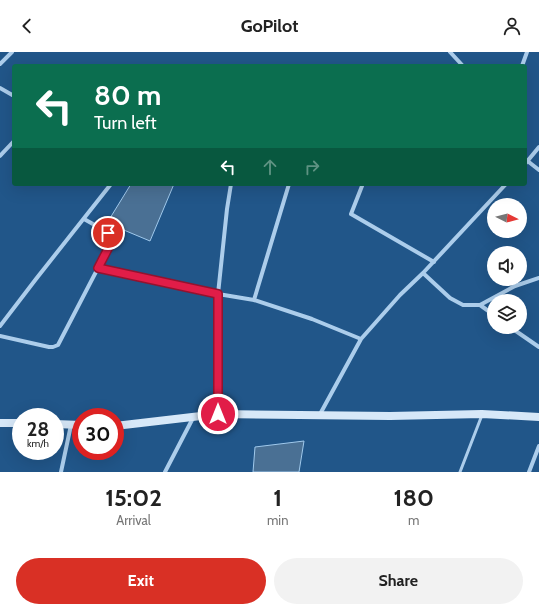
<!DOCTYPE html>
<style>
body{margin:0;font-family:Cabin,sans-serif;background:#f2f2f2;color:#222;height:100vh;display:flex;flex-direction:column;font-size:15px;white-space:nowrap}
*{box-sizing:border-box;margin:0}
p{font-size:13px;color:#767676}
.icon{flex:none;width:22px;height:22px;fill:none;stroke:currentColor;stroke-width:2;stroke-linecap:round;stroke-linejoin:round}
.map{position:relative;height:420px;overflow:hidden}
.side{display:flex;flex-direction:column;background:#fff;flex:1}
.side>*{flex:none}
.hud{position:absolute;left:12px;top:12px;width:515px;height:122px;border-radius:4px;box-shadow:0 4px 16px #0002;background:#0b6e4f;color:#fff;overflow:hidden}
.needle{width:26px;rotate:96deg}
.controls{position:absolute;left:487px;top:146px;display:grid;gap:8px}
.controls a{display:grid;place-items:center;width:40px;height:40px;border-radius:50%;background:#fff;box-shadow:0 4px 16px #0002;font-size:20px}
.speed{position:absolute;left:12px;top:356px;display:flex;gap:8px;font-size:20px;font-weight:700;text-align:center}
.speed>*{display:grid;place-content:center;width:52px;height:52px;border-radius:50%;background:#fff;box-shadow:0 4px 16px #0002;line-height:1}
.speed small{font-size:10px;font-weight:400}
.speed .limit{border:6px solid #d22;background:#fff;color:#111}
.pin{position:absolute;display:grid;place-items:center;width:34px;height:34px;color:#fff;margin:-17px;border:2px solid #fff;border-radius:50%;box-shadow:0 1px 4px #0007}
.me{position:absolute;width:44px;margin:-22px;rotate:0deg;stroke-linejoin:round;filter:drop-shadow(0 0 3px #0008)}
.turn{display:flex;align-items:center;gap:14px;height:84px;padding:0 16px;font-size:18px}
.turn .icon{width:52px;height:52px;stroke-width:2.5}
.turn b{display:block;font-size:28px;line-height:34px}
.lanes{display:flex;align-items:center;height:38px;padding:0 16px;background:#0003;justify-content:center;gap:20px;direction:ltr}
.lanes .off{opacity:.35}
.eta{display:flex;justify-content:space-evenly;align-items:center;height:68px;text-align:center}
.eta b{font-size:24px;font-weight:700;line-height:28px}
.primary-button{display:flex;gap:8px;margin-top:auto;padding:8px 16px}
.primary-button a{flex:1;height:46px;border-radius:24px;background:#d93025;color:#fff;font-size:16px;font-weight:700;line-height:46px;text-align:center}
.primary-button a+a{background:#f2f2f2;color:#222}
header{display:flex;justify-content:space-between;align-items:center;height:52px;padding:0 16px;background:#fff;font-size:18px;font-weight:700}
.map>svg:first-child{display:block}
.water{fill:#4a7094;stroke:#a0c9ec}
.lines{fill:none;stroke-linecap:round;stroke-linejoin:round}
.lane{stroke:#accdeb;stroke-width:3}
.street{stroke:#accdeb;stroke-width:4}
.secondary{stroke:#d7e8f8;stroke-width:8}
.route-casing{stroke:#92132f;stroke-width:10}
.route{stroke:#e11d48;stroke-width:7}
</style>
<header><svg class="icon" aria-label="back" viewBox="0 0 24 24"><path d="M15 5l-7 7 7 7"/></svg>GoPilot<svg class="icon" aria-label="person" viewBox="0 0 24 24"><circle cx="12" cy="8" r="4"/><path d="M4 21q1-7 8-7t8 7"/></svg></header>
<div class="map">
<svg width="539" height="420" viewBox="0 0 539 420">
<rect width="100%" height="100%" fill="#215689"/>
<!-- water -->
<path class="water" d="M131,132h43l-24,57 -43,-18z
M304,389l-5,31h-46l2,-25z"/>
<g class="lines">
<!-- lane -->
<path class="lane" d="M460,420l22,-57"/>
<!-- street -->
<path class="street" d="M450,0l13,14
M0,12l12,-12
M522,14l5,-14
M0,36l14,8
M0,104l14,-15
M525,107l14,11
M525,112l14,-17
M362,134l-11,28 83,48
M98,216l120,26 36,6 58,19 49,20
M423,221l27,25 13,7h17l35,-19 24,-8
M254,248l35,-116
M480,253l14,10
M0,274l36,-47 75,-95
M510,275l29,20
M0,284l49,11h4l5,-2 54,-104v-4l-3,-4 -25,-14
M218,362v-120l9,-85 4,-25
M319,364l42,-77 39,-44 23,-22 83,-89
M61,420l10,-47
M165,420l28,-54
M529,420l10,-26"/>
<!-- secondary -->
<path class="secondary" d="M0,371h21
M55,372l26,1
M115,374l103,-12 172,2 92,-2 57,3"/>
</g>
<g class="lines">
<!-- route casing -->
<g class="route-casing">
<path id="route" d="M108,181l4,4v4l-14,27 120,26v120"/>
</g>
<!-- route -->
<use href="#route" class="route"/>
</g>
</svg>
<div class="controls">
<a><svg class="needle" viewBox="-14 -14 28 28"><path d="M0-13l5 13h-10z" fill="#e53935"/><path d="M0 13l5-13h-10z" fill="#767676"/></svg></a>
<a><svg class="icon" aria-label="sound" viewBox="0 0 24 24"><path d="M4 9h4l5-4v14l-5-4H4zM17 9q2 3 0 6"/></svg></a>
<a><svg class="icon" aria-label="layers" viewBox="0 0 24 24"><path d="M12 4l9 5-9 5-9-5zM3 14l9 5 9-5"/></svg></a>
</div>
<div class="speed"><div>28<small>km/h</small></div><div class="limit">30</div></div>
<div class="pin" style="left:108px;top:181px;background:#d93025"><svg class="icon" aria-label="arrive" viewBox="0 0 24 24"><path d="M6 21V4h12l-3 4 3 4H6"/></svg></div>
<svg class="me" style="left:218px;top:362px" viewBox="-20 -20 40 40"><circle r="17" fill="#e11d48" stroke="#fff" stroke-width="3"/><path d="M0-11L8 9 0 5-8 9z" fill="#fff"/></svg>
<div class="hud">
<div class="turn"><svg class="icon" aria-label="left" viewBox="0 0 24 24"><path d="M17 20v-9H6M10 6l-5 5 5 5"/></svg><div><b>80 m</b>Turn left</div></div>
<div class="lanes"><svg class="icon" aria-label="left" viewBox="0 0 24 24"><path d="M17 20v-9H6M10 6l-5 5 5 5"/></svg><svg class="icon off" aria-label="ahead" viewBox="0 0 24 24"><path d="M12 20V5M6 11l6-6 6 6"/></svg><svg class="icon off" aria-label="right" viewBox="0 0 24 24"><path d="M7 20v-9h11M14 6l5 5-5 5"/></svg></div>
</div>
</div>
<section class="side">
<div class="eta">
<div><b>15:02</b><p>Arrival</p></div>
<div><b>1</b><p>min</p></div>
<div><b>180</b><p>m</p></div>
</div>
<div class="primary-button"><a>Exit</a><a>Share</a></div>
</section>
